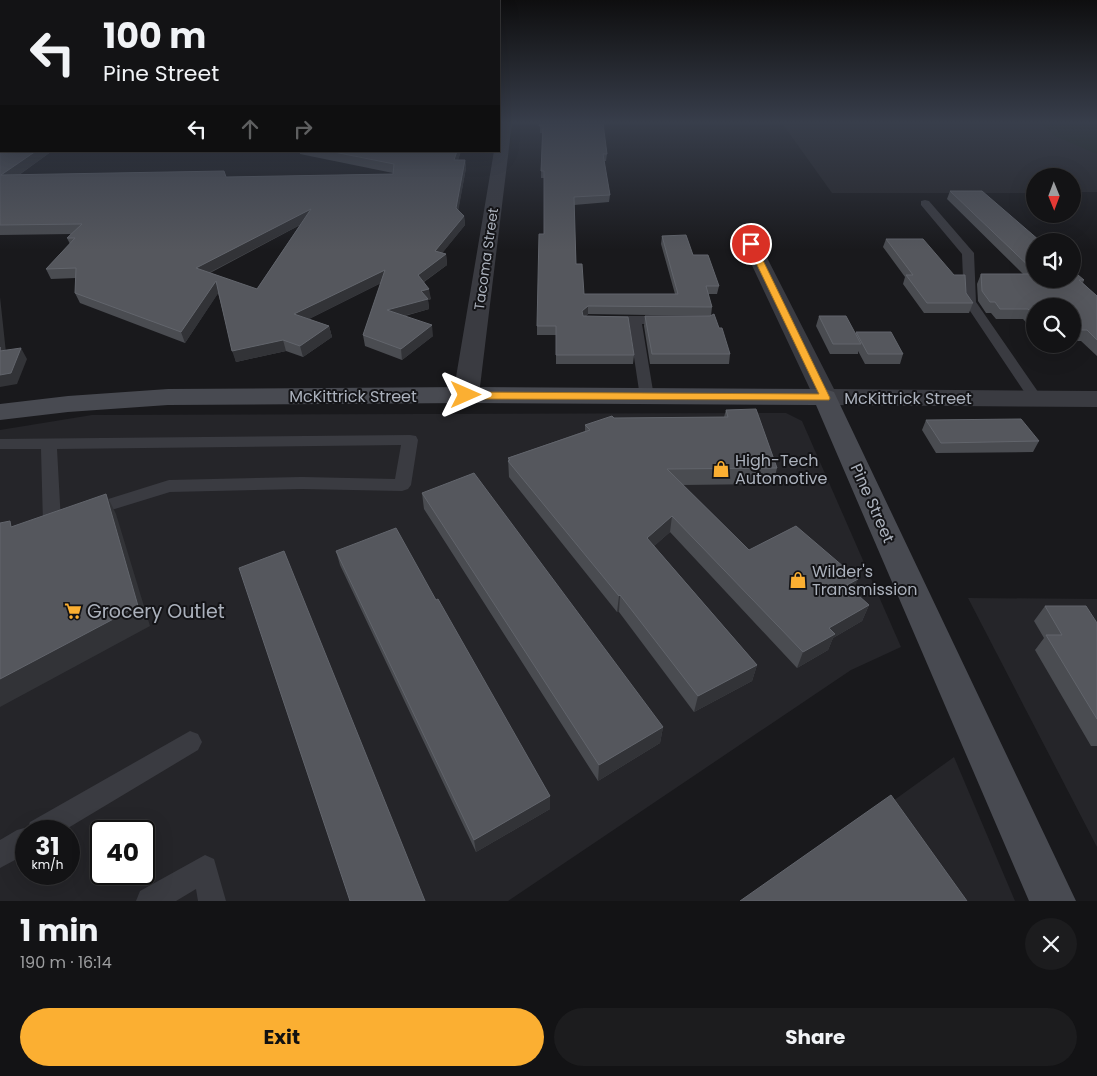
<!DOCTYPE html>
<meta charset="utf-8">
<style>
body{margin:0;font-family:Poppins,sans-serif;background:#1c1c1e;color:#f1f3f6;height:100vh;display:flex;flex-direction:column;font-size:19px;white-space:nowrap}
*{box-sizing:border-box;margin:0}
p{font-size:16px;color:#9d9ea0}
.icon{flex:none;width:28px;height:28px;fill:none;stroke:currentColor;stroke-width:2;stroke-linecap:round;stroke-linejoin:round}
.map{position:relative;height:901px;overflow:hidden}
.drawer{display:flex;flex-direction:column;background:#131315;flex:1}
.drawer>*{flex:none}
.top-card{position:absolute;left:0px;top:0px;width:500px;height:152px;box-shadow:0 5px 20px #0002,0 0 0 1px #323234;background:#131315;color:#f1f3f6;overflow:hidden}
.needle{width:32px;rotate:179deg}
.buttons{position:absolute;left:1026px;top:168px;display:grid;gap:10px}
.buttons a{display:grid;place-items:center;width:55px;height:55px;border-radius:50%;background:#131315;box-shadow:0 5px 20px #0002,0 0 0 1px #323234;font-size:25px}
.speed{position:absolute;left:15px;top:820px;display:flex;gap:10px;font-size:25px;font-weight:700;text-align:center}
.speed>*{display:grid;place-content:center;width:65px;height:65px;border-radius:50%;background:#131315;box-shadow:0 5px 20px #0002,0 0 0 1px #323234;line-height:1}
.speed small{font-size:12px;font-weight:400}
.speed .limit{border:2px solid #111;border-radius:8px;background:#fff;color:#111}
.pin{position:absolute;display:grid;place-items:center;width:42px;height:42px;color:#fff;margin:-21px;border:2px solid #fff;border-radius:50%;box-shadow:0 1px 5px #0007}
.me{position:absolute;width:55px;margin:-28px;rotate:90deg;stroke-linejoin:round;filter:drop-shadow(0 0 4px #0008)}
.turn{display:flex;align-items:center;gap:18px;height:105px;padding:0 20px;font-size:22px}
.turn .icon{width:65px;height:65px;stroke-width:2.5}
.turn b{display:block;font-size:35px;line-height:42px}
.lanes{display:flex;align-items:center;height:48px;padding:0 20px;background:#0003;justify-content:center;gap:25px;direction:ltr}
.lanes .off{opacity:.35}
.round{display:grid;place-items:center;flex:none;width:52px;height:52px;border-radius:26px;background:#1c1c1e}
.overview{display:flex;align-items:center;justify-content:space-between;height:85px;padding:0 20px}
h1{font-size:30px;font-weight:700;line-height:38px}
.action{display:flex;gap:10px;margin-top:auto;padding:10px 20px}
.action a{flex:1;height:58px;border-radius:30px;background:#fbaf32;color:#111;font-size:20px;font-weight:700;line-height:58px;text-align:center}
.action a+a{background:#1c1c1e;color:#f1f3f6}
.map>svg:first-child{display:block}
.built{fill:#252529;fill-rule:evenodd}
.green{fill:#1f2720}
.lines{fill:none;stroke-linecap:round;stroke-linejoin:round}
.lane{fill:#3a3b41;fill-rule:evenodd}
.street{fill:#3a3b41;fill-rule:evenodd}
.secondary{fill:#484a51;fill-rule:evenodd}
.wall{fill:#4a4c51;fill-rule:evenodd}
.shaded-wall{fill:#323337}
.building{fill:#55575d;stroke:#62656c;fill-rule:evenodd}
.route{fill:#fbaf32;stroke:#a37220}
.labels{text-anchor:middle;stroke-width:4;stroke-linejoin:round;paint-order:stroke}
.far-street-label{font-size:14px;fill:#abb1bc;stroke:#141417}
.street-label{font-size:16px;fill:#abb1bc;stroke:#141417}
.poi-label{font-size:16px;fill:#abb1bc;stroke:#141417;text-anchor:start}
.near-poi-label{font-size:19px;fill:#abb1bc;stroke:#141417;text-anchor:start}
</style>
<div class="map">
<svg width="1097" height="901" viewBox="0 0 1097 901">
<rect width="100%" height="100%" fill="#19191c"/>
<!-- built -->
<path class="built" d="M782,123h315v69h-24l-1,-16h-37v17h-203z
M786,413l16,8 99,226 -50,23 -343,231h-508v-471l92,-15zM26,831h43v43h-43zM101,831h43v43h-43z
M968,598l129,1v248z
M954,757l61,144h-261z"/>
<!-- green -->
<path class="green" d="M1040,123h57v31l-42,-18z"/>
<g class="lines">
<!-- lane -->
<path class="lane" d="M925,200l4,1 45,52 2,49 67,97 -2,3h-10l-67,-100 -2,-48 -41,-49v-4z
M608,316h58l6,4 -6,4h-24l12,73 -2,3h-10l-2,-3 -11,-73 -26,-1 -1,-3z
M410,435l6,1 2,4 -7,45 -3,4 -6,2 -100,-2 -132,3 -78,24 -6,-2 -3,-4 3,-4 83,-26 133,-3 93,2 6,-34 -344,4 4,74 -3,5 -6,2 -6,-2 -3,-5 -2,-74h-41v-10z
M190,731l8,3 4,8 -4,8 -135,81h-37v23l-26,14v-28l17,-10 11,-3 2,-5z
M205,855l9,4 12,42h-28l-2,-12 -20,12h-40l4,-10z"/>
<!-- street -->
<path class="street" d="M499,123h13l-33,272 -4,5 -9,3 -9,-3 -4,-5 41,-244h5z
M751,238l7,2 2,4 74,145 263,2v16l-272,-2 -9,-3 -74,-158 2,-4z"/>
<!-- secondary -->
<path class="secondary" d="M466,387l359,2 9,3 242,509h-47l-213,-496 -350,-2 -298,2 -100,7 -68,8v-16l68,-8 100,-7z"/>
</g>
<!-- wall -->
<path class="wall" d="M540,123l67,31 -1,7h-2l6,34 -1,7 -35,3 2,59 8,30h91l-14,-50 1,-8 31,19 26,31 -2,8h-9l4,13 -1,9 -123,-2 -2,2 48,39 -1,9h-77v-29h-19v-9l7,-92v-56h-3l1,-45h-2z
M0,139l1,12h51l-33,24 207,2 167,-3v-1l-93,-19v-3h161l-3,9h7l1,8 -8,42 6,6 1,9 -23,28 4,1 1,11 -23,17 7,17 -3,1 1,9 -24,7 28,20 -31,24 -37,-14 -2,-11 18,-52 -72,36 20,7 3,11 -29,20 -17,-6 -50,11 -18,-69 -33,50 -105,-40 -5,-10 1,-15 -25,1 -5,-10 24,-25 -3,-6 4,-4 -71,1zM300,225l-43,64 -47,-16z
M950,191l85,50v38l49,1 -1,3 14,13v60l-16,-15h-9v-35h-37v26l-12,-13h-27l-5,-6h-5l-8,-12 -1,-17 4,-10h42l-76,-75z
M886,239l80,54 7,10 -4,10h-45l-21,-29 2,-7 -22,-30z
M645,316l74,12 11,26 -1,10h-79l-6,-38z
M819,316l37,18v-2l47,22 -3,10h-35l-7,-13v3h-28l-14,-28z
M726,410l51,58 -4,16 -90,1 66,65 104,41 16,14 -7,16 -29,17 -5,12 -31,18 -127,-136 -16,14 103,119 -5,16 -58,31 -75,-100h-2l-108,-135 -1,-19 77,-27v-6l29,-7 110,-1z
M926,420l113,21 -6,11 -97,1 -14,-23z
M422,493l241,234 -3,16 -62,38 -174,-272z
M336,551l100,49 114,196v13l-74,43 -136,-287z
M1045,606l52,17v123h-6l-56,-96 9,-12 -10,-17z"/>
<!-- shaded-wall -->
<path class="shaded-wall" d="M36,151h16l-46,33 -5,-9z
M457,151h4l-6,17 -1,-8z
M465,160l1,8 -9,50 -1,-10z
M311,209l2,9 -114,60 -3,-10z
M464,216l1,9 -29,36 -1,-10z
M446,254l1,11 -28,20 -1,-10z
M385,270l2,10 -90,45 -3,-11z
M216,281l3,11 -34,51 -4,-11z
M429,289l2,10 -3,1 1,9 -41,11 -1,-10 34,-19z
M0,297l7,65 -7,-11z
M588,306v8l-7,5 1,-8z
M432,325l1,11 -31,24 -1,-11z
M329,326l3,11 -29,20 -3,-11z
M283,340l3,11 -50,11 -4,-11z
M21,348l6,11 -10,25 -17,3v-12z
M106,494l10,20 34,112 -150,81v-28z
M672,516l-2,16 -25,22 2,-16z
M858,579l-7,17 -4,-11z
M620,595l-1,17h-2l2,-16z
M869,605l-7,16 -29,17 -5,12 -31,18 6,-16 26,-24z
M757,665l-5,16 -58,31 4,-16z
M663,727l-3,16 -62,38 1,-16z
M550,796v13l-74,43 -2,-12z"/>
<!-- building -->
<path class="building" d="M540,123h63l4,31h-4l7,41 -36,2 2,67h6l2,30h94l-16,-58 24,-1 7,20h15l11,31h-13l6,21 -124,-1 -6,5 1,5 45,1 6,38h-78v-29h-19l2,-92h5v-63h-3l2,-45h-4z
M0,139h1v12h35l-35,24 223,-4 2,6 167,-3 1,-10 -65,-13h128l-3,9h11l-9,48 8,8 -29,35 11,3 -28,21 11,14 -8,2 7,8 -41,11 45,15 -31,24 -38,-14 22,-65 -91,44 35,12 -29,20 -17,-6 -51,11 -16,-70 -35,51 -106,-39 1,-25 -30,1 29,-31h-8l15,-14 -82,1zM311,209l-54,80 -61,-21z
M950,191h32l58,50h-5v31z
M886,239h37l31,36h11l1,18 7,10h-46l-21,-28h7z
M1072,270l12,10h-5l18,16v44l-10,-10h-15v-24h-37v10l-7,-7h-28l-5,-7h-5l-8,-11 -1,-17h54v5h37z
M714,314l5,14h3l8,26h-78l-7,-38h65z
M819,316h27l15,28h-28z
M856,332h35l12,22h-35z
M0,347v4l21,-3 -10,25 -11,2z
M756,409l21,59 -110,1 82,81 47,-24 62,53 -11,6 22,20 -40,23 6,6 -32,18 -131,-136 -25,22 110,127 -59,31 -78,-101 -1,1 -111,-135 2,-1 -2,-2 82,-28 -5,-5 27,-9 2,2 114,-1 -2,-7z
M1021,419l18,22 -98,2 -15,-23z
M474,473l189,254 -64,38 -177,-272z
M106,494l32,112 -138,73v-156l10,-2 1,6z
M396,528l40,72 2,-1 112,197 -76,44 -138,-289z
M284,551l141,350h-75l-111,-333z
M1045,606h41l11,17v96l-51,-84h16z
M891,795l76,106h-227z"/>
<!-- sky -->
<linearGradient id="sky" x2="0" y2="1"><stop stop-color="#0e0e0f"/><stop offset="0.49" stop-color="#383e4b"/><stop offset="1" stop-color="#383e4b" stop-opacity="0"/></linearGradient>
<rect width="1097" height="250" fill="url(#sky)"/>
<!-- route -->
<path class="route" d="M751,242l4,2 75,154 -1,2 -363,-1 -6,-4 6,-3 353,2 -72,-150z"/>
<!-- icons -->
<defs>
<g id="shop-bare" transform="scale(1.35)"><path d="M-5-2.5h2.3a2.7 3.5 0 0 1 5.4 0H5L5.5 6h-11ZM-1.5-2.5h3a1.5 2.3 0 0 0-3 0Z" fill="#fbaf32" stroke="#141417" stroke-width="2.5" paint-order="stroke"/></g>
<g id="supermarket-bare" transform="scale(1.35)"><path d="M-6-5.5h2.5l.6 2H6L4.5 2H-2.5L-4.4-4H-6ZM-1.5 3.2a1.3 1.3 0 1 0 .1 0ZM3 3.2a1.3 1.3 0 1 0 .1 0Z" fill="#fbaf32" stroke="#141417" stroke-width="2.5" paint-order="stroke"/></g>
</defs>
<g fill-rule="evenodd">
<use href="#shop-bare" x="721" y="469"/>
<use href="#shop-bare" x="798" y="580"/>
<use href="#supermarket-bare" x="73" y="611"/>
</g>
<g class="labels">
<!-- far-street labels -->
<g class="far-street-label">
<text transform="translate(486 259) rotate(-82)" y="5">Tacoma Street</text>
</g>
<!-- street labels -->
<g class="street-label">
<text x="353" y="402">McKittrick Street</text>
<text x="908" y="404">McKittrick Street</text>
<text transform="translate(873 503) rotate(66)" y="6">Pine Street</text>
</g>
<!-- poi labels -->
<g class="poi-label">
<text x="735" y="466">High-Tech<tspan x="735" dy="18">Automotive</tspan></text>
<text x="812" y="577">Wilder's<tspan x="812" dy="18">Transmission</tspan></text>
</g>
<!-- near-poi labels -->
<g class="near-poi-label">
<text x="87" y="618">Grocery Outlet</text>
</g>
</g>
</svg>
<div class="buttons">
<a><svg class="needle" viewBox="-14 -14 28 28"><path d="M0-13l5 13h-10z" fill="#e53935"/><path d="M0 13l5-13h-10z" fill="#9d9ea0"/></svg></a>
<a><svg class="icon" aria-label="sound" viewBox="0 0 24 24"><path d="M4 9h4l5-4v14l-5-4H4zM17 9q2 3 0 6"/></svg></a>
<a><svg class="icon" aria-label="search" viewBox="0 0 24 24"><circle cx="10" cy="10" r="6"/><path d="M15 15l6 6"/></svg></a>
</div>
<div class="speed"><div>31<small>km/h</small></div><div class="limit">40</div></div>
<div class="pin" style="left:751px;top:244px;background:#d93025"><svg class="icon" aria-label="arrive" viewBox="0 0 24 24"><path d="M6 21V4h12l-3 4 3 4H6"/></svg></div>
<svg class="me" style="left:466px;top:395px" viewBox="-20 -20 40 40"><path d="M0-17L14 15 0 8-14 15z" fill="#fbaf32" stroke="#fff" stroke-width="4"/></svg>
<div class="top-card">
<div class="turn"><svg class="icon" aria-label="left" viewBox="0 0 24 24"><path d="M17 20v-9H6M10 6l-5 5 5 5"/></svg><div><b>100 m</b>Pine Street</div></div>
<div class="lanes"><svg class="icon" aria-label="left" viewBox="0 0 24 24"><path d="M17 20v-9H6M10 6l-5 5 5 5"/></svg><svg class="icon off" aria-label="ahead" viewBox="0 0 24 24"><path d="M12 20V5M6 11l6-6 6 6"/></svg><svg class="icon off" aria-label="right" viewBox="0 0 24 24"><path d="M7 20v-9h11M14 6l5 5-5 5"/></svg></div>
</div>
</div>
<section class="drawer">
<div class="overview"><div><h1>1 min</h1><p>190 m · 16:14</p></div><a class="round"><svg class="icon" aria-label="close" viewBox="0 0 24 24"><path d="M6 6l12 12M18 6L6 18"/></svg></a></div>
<div class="action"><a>Exit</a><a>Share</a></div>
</section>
